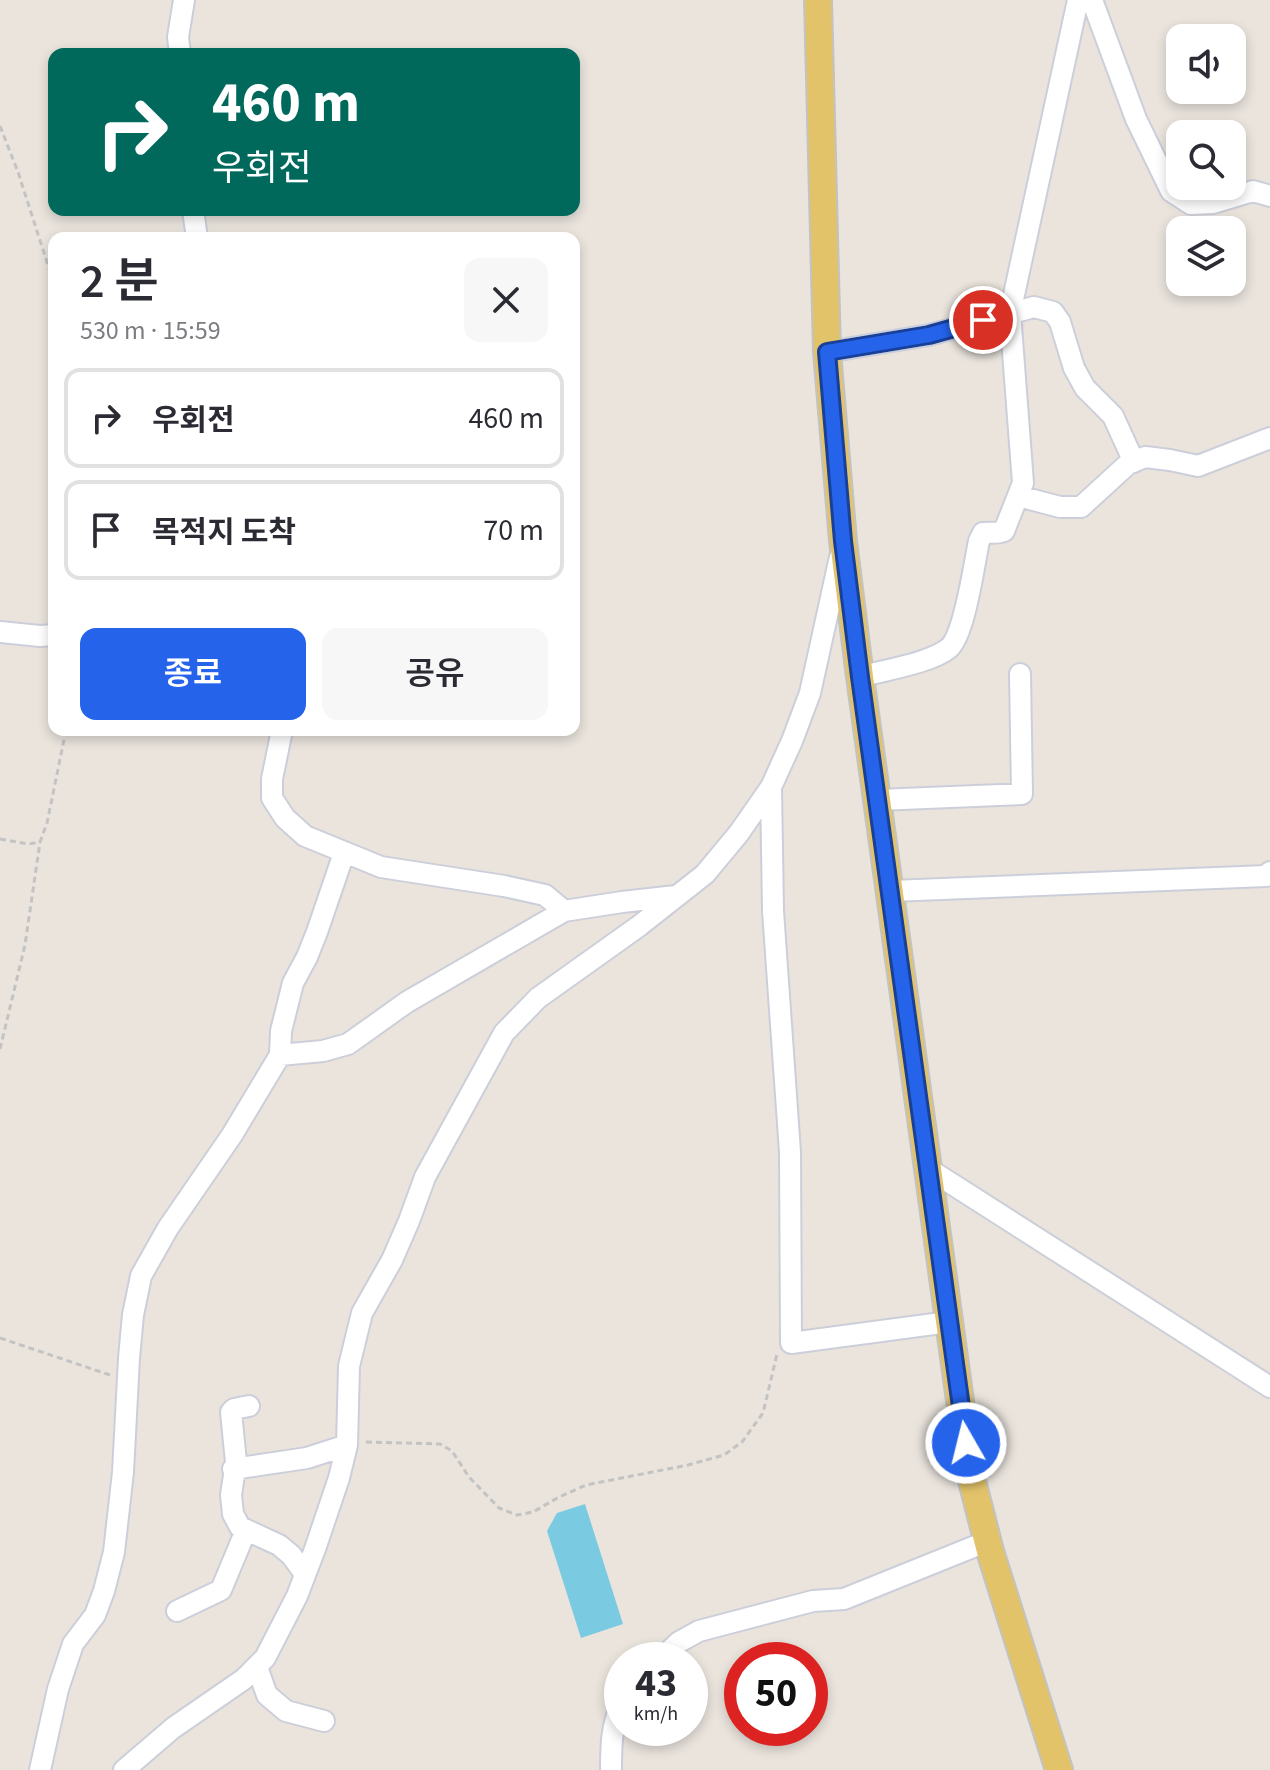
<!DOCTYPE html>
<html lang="ko">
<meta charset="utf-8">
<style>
body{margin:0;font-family:"Source Sans 3","Noto Sans KR",sans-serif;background:#f7f7f7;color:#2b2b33;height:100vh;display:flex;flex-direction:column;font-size:30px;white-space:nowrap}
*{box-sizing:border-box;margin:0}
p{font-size:26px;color:#7c7c81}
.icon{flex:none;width:44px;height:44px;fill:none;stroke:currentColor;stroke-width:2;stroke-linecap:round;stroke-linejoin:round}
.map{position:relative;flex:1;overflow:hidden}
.panel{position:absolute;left:48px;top:232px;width:532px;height:504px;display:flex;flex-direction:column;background:#fff;border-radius:16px;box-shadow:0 4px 12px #0003}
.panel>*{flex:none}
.top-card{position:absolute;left:48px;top:48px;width:532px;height:168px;border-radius:16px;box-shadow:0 4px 12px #0003;background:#00695c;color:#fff;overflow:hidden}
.controls{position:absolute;left:1166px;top:24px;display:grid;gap:16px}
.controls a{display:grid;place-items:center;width:80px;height:80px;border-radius:16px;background:#fff;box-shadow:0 4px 12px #0003;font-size:40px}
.speed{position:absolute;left:604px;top:1642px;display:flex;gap:16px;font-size:40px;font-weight:700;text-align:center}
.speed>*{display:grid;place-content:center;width:104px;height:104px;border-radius:50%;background:#fff;box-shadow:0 4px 12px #0003;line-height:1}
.speed small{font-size:20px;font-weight:400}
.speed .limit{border:12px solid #d22;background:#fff;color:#111}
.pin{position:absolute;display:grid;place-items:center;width:68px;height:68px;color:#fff;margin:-34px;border:4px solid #fff;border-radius:50%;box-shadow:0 2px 8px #0007}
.me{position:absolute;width:88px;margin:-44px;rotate:352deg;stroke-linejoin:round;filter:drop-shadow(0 0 6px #0008)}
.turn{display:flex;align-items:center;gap:28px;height:168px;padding:0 32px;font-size:36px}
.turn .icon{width:104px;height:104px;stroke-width:2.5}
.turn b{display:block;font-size:56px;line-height:68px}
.round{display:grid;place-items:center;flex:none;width:84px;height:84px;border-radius:16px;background:#f7f7f7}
.summary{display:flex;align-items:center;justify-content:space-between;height:136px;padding:0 32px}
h1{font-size:48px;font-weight:600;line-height:60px}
.cta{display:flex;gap:16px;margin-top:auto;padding:16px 32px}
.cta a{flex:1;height:92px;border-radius:16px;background:#2563eb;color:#fff;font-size:32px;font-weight:600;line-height:92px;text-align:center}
.cta a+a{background:#f7f7f7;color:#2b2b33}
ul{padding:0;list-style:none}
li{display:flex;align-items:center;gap:24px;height:100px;margin:0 16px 12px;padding:0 16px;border:4px solid #e1e1e2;border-radius:16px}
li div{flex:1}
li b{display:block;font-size:30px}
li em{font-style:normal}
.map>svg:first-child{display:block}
.water{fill:#7acae2}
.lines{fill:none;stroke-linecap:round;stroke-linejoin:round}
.minor-casing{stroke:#cccfda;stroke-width:24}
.major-casing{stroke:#c3c3c3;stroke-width:30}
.path{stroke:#c3c3c3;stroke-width:3;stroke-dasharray:6 4;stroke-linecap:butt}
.minor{stroke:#fff;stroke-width:20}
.major{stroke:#e2c36a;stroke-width:26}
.route-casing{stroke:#184099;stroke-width:20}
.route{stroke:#2563eb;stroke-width:14}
</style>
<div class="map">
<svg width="1270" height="1770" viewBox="0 0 1270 1770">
<rect width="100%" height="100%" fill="#eae4dd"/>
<!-- water -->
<path class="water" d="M585,1504l38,120 -42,14 -34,-107 10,-18z"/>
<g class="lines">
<!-- minor casing -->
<g class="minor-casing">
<path id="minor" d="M1092,0l44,119 35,72 20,13 22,-1 40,-12 17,5
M180,54l-2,-17 6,-37
M193,210l4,28
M827,352l102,-17 105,-28 19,5 7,10 14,46 11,20 28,28 21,46
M1018,496l42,11h21l47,-43 17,-7 25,3 28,6 72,-28
M0,632l40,4 14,-1
M860,677c24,-7 71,-14 89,-29 16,-14 25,-84 30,-107l4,-8c8,-1 14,1 21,-2l19,-48 -13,-170 68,-313
M282,730l-10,49v19l13,20 20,18 76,31 123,19 41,9 19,16
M771,787l2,124 17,241 1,191 158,-21
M878,800l144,-6 -2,-120
M891,891l375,-15 4,-4
M280,1055l43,-4 25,-7 59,-42 157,-91 58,-9 54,-6
M927,1168l343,219
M249,1406l-15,3 -3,3 5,50 -5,33 2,19 7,13 39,18 12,10 14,19
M233,1469l74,-11 40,-13
M177,1611l44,-21 25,-60
M660,1660l19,-18 20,-11 114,-30 31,-2 144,-58
M257,1667l10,28 19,16 38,10
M40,1770l18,-81 15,-45 22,-29 9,-24 10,-39 9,-80 6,-114 4,-43 8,-39 27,-48 64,-93 48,-80 1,-24 12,-48 14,-26 10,-25 27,-79
M124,1770l49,-42 71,-49 21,-21 32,-62 18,-47 24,-71 8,-33 2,-79 13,-53 30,-53 17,-39 16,-44 79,-144 34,-35 101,-72 66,-52 34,-41 32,-46 21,-46 18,-48 30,-136
M611,1770c0,-21 0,-47 11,-65"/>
</g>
<!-- major casing -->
<g class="major-casing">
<path id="major" d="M818,0l9,352 16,189 17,136 110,796 20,78 69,219"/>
</g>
<!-- path -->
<path class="path" d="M0,126l18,46 36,112
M0,839l29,5 11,-2 7,-19 19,-93
M0,1049l25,-104 15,-103
M0,1338l110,37
M366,1442l74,2 12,7 17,26 30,31 18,7 16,-3 26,-15 27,-12 102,-20 36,-10 18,-13 21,-29 14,-59"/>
<!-- minor -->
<use href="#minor" class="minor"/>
<!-- major -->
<use href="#major" class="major"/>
</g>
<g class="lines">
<!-- route casing -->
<g class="route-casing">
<path id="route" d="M966,1443l-106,-766 -17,-136 -16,-189 102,-17 54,-15"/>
</g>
<!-- route -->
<use href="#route" class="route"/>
</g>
</svg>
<div class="controls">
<a><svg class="icon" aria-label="sound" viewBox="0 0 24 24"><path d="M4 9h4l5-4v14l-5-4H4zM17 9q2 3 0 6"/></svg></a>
<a><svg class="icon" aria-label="search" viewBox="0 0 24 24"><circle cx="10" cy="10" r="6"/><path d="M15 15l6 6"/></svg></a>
<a><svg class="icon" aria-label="layers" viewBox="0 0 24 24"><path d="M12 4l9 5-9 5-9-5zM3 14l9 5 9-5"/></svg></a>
</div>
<div class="speed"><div>43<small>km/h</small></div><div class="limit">50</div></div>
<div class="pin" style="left:983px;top:320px;background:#d93025"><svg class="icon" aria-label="arrive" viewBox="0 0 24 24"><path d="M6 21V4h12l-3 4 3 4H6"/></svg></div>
<svg class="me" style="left:966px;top:1443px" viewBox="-20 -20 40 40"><circle r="17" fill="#2563eb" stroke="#fff" stroke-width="3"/><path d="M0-11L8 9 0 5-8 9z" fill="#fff"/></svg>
<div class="top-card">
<div class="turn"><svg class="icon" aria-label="right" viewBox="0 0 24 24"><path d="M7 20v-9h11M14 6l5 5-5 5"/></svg><div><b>460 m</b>우회전</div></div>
</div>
<section class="panel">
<div class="summary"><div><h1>2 분</h1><p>530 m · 15:59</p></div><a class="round"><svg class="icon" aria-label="close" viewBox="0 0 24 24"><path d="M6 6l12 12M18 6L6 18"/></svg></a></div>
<ul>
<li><svg class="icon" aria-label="right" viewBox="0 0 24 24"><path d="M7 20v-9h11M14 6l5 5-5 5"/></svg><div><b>우회전</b></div><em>460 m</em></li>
<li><svg class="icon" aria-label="arrive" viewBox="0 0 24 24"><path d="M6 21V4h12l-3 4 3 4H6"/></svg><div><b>목적지 도착</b></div><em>70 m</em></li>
</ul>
<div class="cta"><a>종료</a><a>공유</a></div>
</section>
</div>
